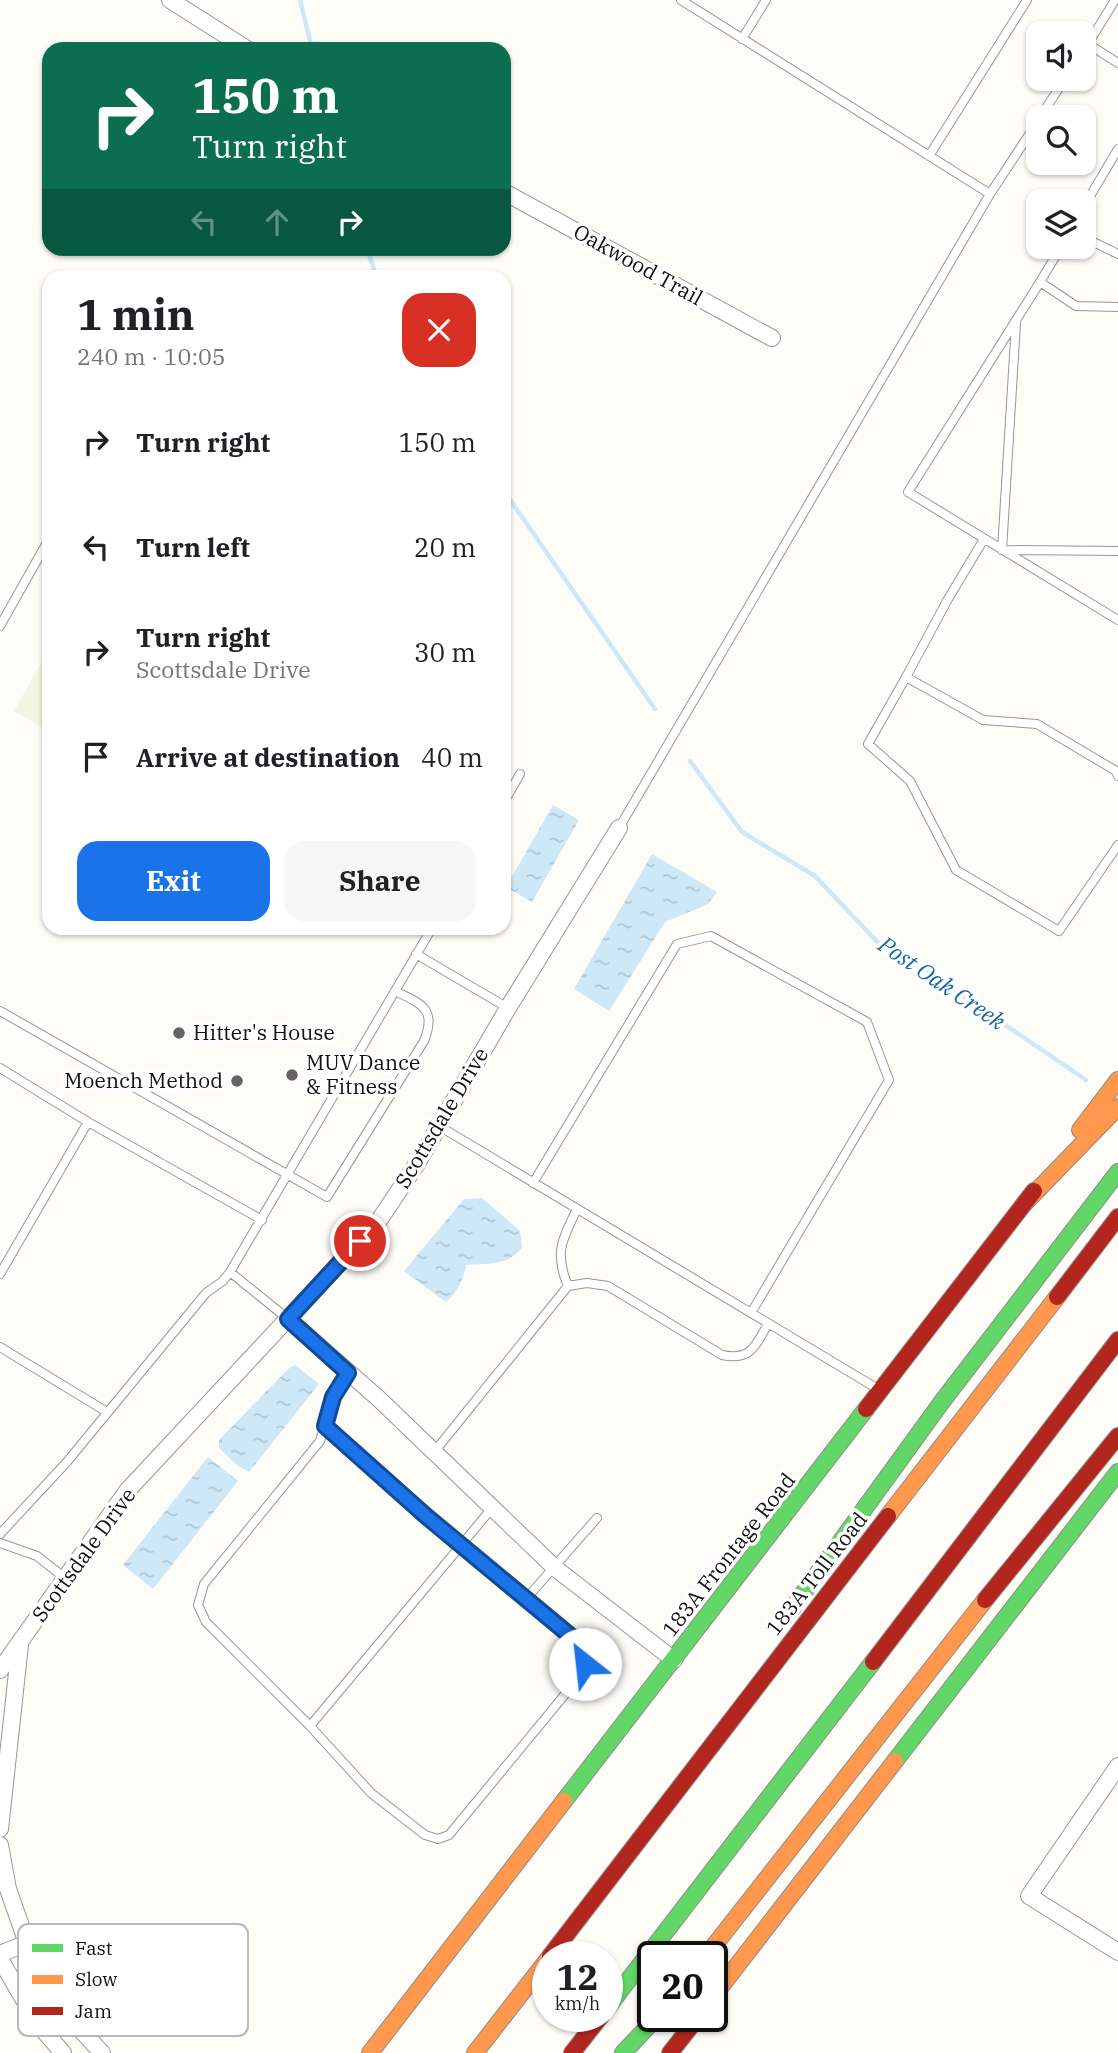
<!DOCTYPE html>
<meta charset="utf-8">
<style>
body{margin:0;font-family:"IBM Plex Serif",serif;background:#f6f6f6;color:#202124;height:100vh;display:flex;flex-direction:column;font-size:26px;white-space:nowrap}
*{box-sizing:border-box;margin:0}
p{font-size:23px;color:#757577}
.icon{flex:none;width:38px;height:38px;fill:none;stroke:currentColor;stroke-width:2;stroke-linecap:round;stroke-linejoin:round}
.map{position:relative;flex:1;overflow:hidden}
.sheet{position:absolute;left:42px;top:270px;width:469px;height:665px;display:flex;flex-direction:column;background:#fff;border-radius:21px;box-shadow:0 2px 5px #0004}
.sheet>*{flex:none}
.hud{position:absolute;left:42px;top:42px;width:469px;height:214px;border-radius:21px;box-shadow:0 2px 5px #0004;background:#0b6e4f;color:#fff;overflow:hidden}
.controls{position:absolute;left:1026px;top:21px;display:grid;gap:14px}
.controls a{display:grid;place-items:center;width:70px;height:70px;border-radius:14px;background:#fff;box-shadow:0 2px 5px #0004;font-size:35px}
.speed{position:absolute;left:532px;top:1941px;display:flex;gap:14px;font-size:35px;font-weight:700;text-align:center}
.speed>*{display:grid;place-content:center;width:91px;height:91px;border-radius:50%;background:#fff;box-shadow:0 2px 5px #0004;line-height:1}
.speed small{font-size:18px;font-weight:400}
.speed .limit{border:4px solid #111;border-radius:10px;background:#fff;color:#111}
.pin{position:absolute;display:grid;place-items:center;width:60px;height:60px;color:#fff;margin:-30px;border:4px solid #fff;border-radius:50%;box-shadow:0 2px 7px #0007}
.me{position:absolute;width:77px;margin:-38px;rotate:331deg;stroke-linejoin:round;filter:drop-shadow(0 0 5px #0008)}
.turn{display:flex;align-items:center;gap:24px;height:147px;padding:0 35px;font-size:32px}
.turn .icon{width:91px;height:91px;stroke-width:2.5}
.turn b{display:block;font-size:49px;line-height:60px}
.lanes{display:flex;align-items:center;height:66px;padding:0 35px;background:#0003;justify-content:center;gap:35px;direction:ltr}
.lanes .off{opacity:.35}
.round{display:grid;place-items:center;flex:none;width:74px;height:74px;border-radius:21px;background:#f6f6f6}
.overview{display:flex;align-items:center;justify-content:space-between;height:119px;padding:0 35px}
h1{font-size:42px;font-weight:800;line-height:52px}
.primary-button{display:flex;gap:14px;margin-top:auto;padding:14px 35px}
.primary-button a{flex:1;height:80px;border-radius:21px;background:#1a73e8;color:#fff;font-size:28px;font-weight:800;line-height:80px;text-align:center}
.primary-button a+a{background:#f6f6f6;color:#202124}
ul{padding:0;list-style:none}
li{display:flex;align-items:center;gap:21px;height:105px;padding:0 35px}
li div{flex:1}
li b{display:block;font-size:26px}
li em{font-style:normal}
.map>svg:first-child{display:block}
.pitch{fill:#f0f6e1}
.water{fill:url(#water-ripples)}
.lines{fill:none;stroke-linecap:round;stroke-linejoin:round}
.stream{stroke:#cde8f7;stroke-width:4.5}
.lane-casing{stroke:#979795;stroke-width:10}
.street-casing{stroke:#979795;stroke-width:18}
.fast-casing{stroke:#8e8d8b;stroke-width:18}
.slow-casing{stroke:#8e8d8b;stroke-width:18}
.jam-casing{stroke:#8e8d8b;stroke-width:18}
.lane{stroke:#fffffe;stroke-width:8}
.street{stroke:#fffffe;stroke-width:16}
.fast{stroke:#63d668;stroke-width:16}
.slow{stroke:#ff974d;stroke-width:16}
.jam{stroke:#b3261e;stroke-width:16}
.route-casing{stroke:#114b97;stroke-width:18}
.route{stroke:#1a73e8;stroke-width:12}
.poi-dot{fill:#646362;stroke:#fff;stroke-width:2.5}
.labels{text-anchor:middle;stroke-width:7;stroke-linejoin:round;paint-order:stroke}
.street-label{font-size:21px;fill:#111;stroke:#fff}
.poi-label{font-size:21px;fill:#111;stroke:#fff;text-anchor:start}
.water-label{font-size:23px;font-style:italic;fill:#1768a6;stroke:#fff}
.key{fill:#fff;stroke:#b8b8b8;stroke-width:2}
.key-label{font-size:19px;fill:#111}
</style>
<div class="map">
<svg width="1118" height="2053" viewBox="0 0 1118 2053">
<defs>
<pattern id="water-ripples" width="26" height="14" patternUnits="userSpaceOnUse" patternTransform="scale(1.75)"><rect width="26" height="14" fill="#cde8f7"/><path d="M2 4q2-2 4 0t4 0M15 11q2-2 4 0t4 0" fill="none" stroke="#afc6d3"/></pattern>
</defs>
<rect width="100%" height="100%" fill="#fdfcf7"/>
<!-- pitch -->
<path class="pitch" d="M49,649v82l-35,-20z"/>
<!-- water -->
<path class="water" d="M553,805l26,15 -47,82 -26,-15z
M652,854l65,38 -9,12 -43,18 -56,89 -35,-22z
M482,1198l38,33 2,17c-15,18 -34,15 -56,17 -1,12 -10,29 -20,37l-42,-31 60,-72z
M295,1365l24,19 -70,88 -11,-6 -19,-18v-8l69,-71z
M208,1457l30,24 -85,108 -30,-24z"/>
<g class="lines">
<!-- stream -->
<path class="stream" d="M300,0l12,49
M367,248l9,28
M504,491l151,218
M690,761l52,71 73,44 68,72 21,8 182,124"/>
<!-- lane casing -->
<g class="lane-casing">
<path id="lane" d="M681,0l309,194
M742,39l24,-39
M1088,44l27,-44
M1083,51l5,-7 30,19
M1040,117l25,-38
M929,156l98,-156
M1083,208l35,-59
M1083,237l35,17
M1061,247l-21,35 36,24 42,1
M1040,282l-132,210 210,128
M1016,323l-14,227 116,1
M984,539l-36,60 -42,78 77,43 54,4 79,47 2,5
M0,626l49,-87
M906,677l-38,67 42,37 46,89 103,61 59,-86
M504,802l16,-28
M619,828l371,-634 48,-73
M416,954l92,54
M0,1011l327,186 97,-156c13,-32 -2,-37 -29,-50
M0,1068l88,54
M439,1126l439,263
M533,1183l144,-239 34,-8 156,86 22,58 -138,233
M230,1272l58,47
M0,1274l88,-152 174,98
M568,1286l19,-3 21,3 114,69c29,6 33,-9 46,-31
M0,1347l107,65
M325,1426l101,90 100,83
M435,1451l133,-165c-14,-33 -6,-46 9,-77
M493,1507l-183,219 61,67 54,42 13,4 11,-4 132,-160c3,-7 6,-14 3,-22 -5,-17 -43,-41 -58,-54l71,-81
M0,1534l66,-71 140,-170 17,-12 7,-9 202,-344
M0,1543l37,13 29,23
M310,1726l-104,-104 -8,-17 6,-21 116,-143 13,-44 15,-24"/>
</g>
<!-- street casing -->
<g class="street-casing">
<path id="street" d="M170,0l77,49
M504,192l268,146
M288,1319l91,80 176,169 119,92
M0,1670l127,-179 251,-269 40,-60 90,-154 111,-180
M1118,1766l-89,130 89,56
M0,1829l20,-184
M0,1845l8,44 19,54 29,60 46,50
M0,1954l27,-11
M0,1959l38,65 25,29"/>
</g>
<!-- fast casing -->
<g class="fast-casing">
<path id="fast" d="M791,1610l150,-207 177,-231
M895,1761l223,-289
M564,1801l302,-392
M607,2008l266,-346
M623,2053l35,-37"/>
</g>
<!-- slow casing -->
<g class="slow-casing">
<path id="slow" d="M1080,1130l38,-50
M1025,1203l93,-96
M888,1516l169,-219
M706,1956l279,-356
M712,1998l183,-237
M370,2053l194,-252
M475,2053l73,-94"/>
</g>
<!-- jam casing -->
<g class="jam-casing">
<path id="jam" d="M1057,1297l61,-80
M866,1409l168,-218
M985,1600l133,-164
M873,1662l245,-322
M550,1956l338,-440
M572,2053l29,-37
M670,2053l29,-37"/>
</g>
<!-- lane -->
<use href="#lane" class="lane"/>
<!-- street -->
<use href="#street" class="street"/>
<!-- fast -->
<use href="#fast" class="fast"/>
<!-- slow -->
<use href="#slow" class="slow"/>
<!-- jam -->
<use href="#jam" class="jam"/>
</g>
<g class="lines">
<!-- route casing -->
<g class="route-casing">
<path id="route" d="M360,1241l-72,78 60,54 -15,24 -8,29 101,90 147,122 11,14 1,12"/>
</g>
<!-- route -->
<use href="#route" class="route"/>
</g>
<!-- markers -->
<g class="poi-dot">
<circle cx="179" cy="1033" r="7"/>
<circle cx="292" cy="1075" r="7"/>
<circle cx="237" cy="1081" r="7"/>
</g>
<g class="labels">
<!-- street labels -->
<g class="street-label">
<text transform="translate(638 265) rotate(29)" y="7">Oakwood Trail</text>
<text transform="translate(442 1118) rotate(-59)" y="7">Scottsdale Drive</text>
<text transform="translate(84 1555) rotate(-54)" y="7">Scottsdale Drive</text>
<text transform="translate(729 1555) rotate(-52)" y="7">183A Frontage Road</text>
<text transform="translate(817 1574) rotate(-52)" y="7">183A Toll Road</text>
</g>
<!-- poi labels -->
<g class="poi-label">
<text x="193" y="1040">Hitter's House</text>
<text x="306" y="1070">MUV Dance<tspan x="306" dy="24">&amp; Fitness</tspan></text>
<text x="223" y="1088" text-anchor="end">Moench Method</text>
</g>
<!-- water labels -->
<g class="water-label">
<text transform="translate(942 983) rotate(34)" y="8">Post Oak Creek</text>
</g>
</g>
<!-- legend -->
<rect x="18" y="1924" width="230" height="112" rx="10" class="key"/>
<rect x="32" y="1944" width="31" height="8" fill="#63d668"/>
<rect x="32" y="1975" width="31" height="9" fill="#ff974d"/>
<rect x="32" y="2007" width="31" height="8" fill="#b3261e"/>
<g class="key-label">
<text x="75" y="1955">Fast</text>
<text x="75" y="1986">Slow</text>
<text x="75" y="2018">Jam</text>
</g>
</svg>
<div class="controls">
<a><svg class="icon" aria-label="sound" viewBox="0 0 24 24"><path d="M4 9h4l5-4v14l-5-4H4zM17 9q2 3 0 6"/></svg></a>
<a><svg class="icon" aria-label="search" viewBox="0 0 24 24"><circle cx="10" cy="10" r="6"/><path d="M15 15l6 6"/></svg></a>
<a><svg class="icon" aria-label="layers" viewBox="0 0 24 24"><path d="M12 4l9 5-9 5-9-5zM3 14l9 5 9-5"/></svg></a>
</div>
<div class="speed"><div>12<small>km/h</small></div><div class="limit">20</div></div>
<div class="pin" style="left:360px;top:1241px;background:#d93025"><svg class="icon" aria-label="arrive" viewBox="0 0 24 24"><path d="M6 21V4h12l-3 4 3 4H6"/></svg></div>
<svg class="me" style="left:585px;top:1664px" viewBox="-20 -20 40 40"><circle r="19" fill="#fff"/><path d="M0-13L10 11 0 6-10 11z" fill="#1a73e8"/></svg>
<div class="hud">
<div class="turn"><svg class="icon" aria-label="right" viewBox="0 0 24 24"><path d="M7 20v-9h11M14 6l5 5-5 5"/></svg><div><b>150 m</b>Turn right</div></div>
<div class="lanes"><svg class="icon off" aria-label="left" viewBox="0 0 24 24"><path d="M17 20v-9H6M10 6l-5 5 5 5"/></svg><svg class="icon off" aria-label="ahead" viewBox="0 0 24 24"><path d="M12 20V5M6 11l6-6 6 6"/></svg><svg class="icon" aria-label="right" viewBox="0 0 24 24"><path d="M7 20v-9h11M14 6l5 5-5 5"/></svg></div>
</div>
<section class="sheet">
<div class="overview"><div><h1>1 min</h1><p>240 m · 10:05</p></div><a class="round" style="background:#d93025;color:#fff"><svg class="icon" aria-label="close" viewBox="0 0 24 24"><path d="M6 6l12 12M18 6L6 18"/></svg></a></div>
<ul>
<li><svg class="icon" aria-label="right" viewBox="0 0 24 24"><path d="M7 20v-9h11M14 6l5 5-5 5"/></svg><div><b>Turn right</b></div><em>150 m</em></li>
<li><svg class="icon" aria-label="left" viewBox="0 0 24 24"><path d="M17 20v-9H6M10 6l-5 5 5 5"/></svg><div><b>Turn left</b></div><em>20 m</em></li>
<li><svg class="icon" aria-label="right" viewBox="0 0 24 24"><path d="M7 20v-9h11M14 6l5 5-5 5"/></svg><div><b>Turn right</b><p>Scottsdale Drive</p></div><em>30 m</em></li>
<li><svg class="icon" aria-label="arrive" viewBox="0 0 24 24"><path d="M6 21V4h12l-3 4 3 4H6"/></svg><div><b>Arrive at destination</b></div><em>40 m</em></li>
</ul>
<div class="primary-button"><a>Exit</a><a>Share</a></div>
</section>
</div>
